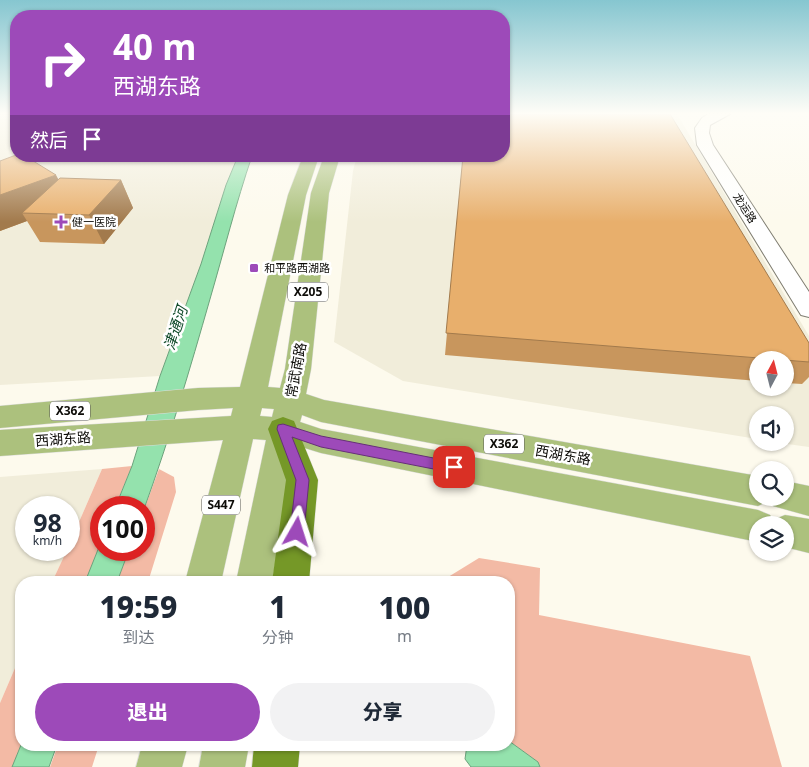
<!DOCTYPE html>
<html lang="zh">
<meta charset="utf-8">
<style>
body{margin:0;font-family:"Noto Sans","Noto Sans SC",sans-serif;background:#f2f2f3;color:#1f2937;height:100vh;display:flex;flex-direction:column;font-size:19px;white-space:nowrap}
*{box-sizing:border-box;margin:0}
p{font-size:16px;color:#747a83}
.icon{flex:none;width:28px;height:28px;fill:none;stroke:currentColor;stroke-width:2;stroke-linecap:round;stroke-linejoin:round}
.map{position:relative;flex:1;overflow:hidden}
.details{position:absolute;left:15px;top:576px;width:500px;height:175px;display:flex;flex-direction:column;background:#fff;border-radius:20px;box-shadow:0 1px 4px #0004}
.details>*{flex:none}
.top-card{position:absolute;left:10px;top:10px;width:500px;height:152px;border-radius:20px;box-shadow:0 1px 4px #0004;background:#9d4ab9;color:#fff;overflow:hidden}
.needle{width:32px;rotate:7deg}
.fabs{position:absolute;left:749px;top:351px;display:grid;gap:10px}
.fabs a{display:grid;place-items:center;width:45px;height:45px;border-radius:50%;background:#fff;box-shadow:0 1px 4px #0004;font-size:25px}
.speed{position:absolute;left:15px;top:496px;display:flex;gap:10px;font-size:25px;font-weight:700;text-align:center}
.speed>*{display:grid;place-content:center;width:65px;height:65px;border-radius:50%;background:#fff;box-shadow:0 1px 4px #0004;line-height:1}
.speed small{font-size:12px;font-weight:400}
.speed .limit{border:8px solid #d22;background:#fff;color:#111}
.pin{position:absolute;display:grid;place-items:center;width:42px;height:42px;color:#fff;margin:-21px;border-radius:10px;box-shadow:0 2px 8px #0006}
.me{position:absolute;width:55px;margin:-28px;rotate:6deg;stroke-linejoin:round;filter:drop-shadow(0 0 4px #0008)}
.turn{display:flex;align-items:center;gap:18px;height:105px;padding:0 20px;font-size:22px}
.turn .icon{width:65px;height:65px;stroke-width:2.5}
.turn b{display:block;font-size:35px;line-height:42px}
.then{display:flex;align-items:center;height:48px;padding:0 20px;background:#0003;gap:10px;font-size:19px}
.eta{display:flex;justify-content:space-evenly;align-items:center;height:85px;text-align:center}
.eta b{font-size:30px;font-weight:800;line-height:35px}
.button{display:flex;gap:10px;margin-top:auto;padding:10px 20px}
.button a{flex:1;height:58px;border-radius:30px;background:#9d4ab9;color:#fff;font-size:20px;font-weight:800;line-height:58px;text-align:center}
.button a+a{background:#f2f2f3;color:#1f2937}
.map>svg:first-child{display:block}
.built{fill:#f1edda;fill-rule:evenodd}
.green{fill:#f3baa5}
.water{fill:#94e2ad;stroke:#6ca27c}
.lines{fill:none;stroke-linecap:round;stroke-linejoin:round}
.minor-casing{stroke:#7f7d71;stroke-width:2}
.major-casing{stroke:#ddd;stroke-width:1}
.highway-casing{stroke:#ddd;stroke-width:1}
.minor{fill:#fff;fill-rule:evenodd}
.major{fill:#acc17d;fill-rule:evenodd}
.highway{fill:#759827;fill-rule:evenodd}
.wall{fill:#c8965d}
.shaded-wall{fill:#a27a4c}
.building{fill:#e8af6c;stroke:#a27a4c}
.route{fill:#9d4ab9;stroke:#663078}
.poi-dot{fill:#9d4ab9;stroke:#fff;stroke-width:2}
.labels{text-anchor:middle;stroke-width:5;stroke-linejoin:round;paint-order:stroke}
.far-street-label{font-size:11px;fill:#0e0d09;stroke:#fff}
.far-poi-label{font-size:11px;fill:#0e0d09;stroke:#fff;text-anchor:start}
.shield{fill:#fff;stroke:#565653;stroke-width:1}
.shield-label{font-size:12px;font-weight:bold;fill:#0e0d09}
.street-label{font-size:14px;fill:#0e0d09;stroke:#fff}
.water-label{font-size:15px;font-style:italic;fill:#0f4a29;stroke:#fff}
</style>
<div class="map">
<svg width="809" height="767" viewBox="0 0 809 767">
<rect width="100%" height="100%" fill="#fdfaed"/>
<!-- built -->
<path class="built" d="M0,114h16v42h222l-12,29 -25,79 -41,112 -160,9z
M504,114h173l132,222v111l-29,-4 5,-1v-27h-27l-1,24 -354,-58 -69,-39 19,-171 4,-15h147zM758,360h27v28h-27z
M102,469l-33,76v-37h-43v42h41l-15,32h-31v72l-21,49v-226z"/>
<!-- green -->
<path class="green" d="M132,466l-17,41 -14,1v35l-15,39h-34l15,-32h2v-5l33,-76z
M159,469l15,8 2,15 -28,90h-31l12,-32h15v-40z
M479,558l61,10 -1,47 211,41 32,111h-242l-2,-5 -29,-21v-159h-69z
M21,654v91l-8,22h-13v-64z
M58,745h41l-7,22h-42z"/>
<!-- water -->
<path class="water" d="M238,156h14c-16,47 -28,95 -42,143 -20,70 -41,141 -66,210v-1h-29l17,-42 28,-90 41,-112 25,-79z
M101,542v8h28l-12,32h-32z
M509,741l29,21 2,5h-69l-6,-8 2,-14h42z
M21,745h36l-8,22h-37z"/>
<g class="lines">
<!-- minor casing -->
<g class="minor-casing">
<path id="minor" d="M708,114h22l-20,11 -1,8 4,12 96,147v25l-8,-2 -104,-170 -2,-17 7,-10z"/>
</g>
<!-- major casing -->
<g class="major-casing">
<path id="major" d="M303,156h16l-13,39 -38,192 12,1 5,-19 26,-176 13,-37h16l-11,37 -18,176 -5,25 18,6 434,76v22h27v-17l24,5v30l-36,-10 -3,-6 -12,6 -437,-84 -19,-7 -2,7 21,7 437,81 12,5 3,5 12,-5 24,4v34l-24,-6v-22h-27v17l-437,-89 -26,-8 -23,137h-36l30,-142 -13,-1 -32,143h-36l38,-142 -223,16v-26l231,-14 2,-8 -35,2 -198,18v-22l198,-18 42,-1 48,-192zM262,408l12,1 -2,8 -12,-1z
M142,745h46l-6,22h-46z
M203,745h46l-4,22h-46z"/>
</g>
<!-- highway casing -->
<g class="highway-casing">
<path id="highway" d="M283,417l11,4 24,59 -9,102h-37l14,-102 -18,-51 4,-8z
M254,745h46l-2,22h-46z"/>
</g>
<!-- minor -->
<use href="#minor" class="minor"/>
<!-- major -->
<use href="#major" class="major"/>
<!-- highway -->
<use href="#highway" class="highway"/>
</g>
<!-- wall -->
<path class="wall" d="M463,156l346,187v34l-7,7 -17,-1v-23h-27v21l-313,-26z
M0,161l58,18 63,1 12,28 -29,36 -64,-2 -13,-21 -27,10z"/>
<!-- shaded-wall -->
<path class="shaded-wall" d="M56,175l15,28 -49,10 5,8 -27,10v-36z
M121,180l12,28 -29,36 -15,-29z"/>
<!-- building -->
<path class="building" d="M504,114h166l139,229v19l-363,-29 17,-177h41z
M16,155v1h9l31,19 -56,20v-34z
M60,178l61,2 -32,35 -67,-2z"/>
<!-- sky -->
<linearGradient id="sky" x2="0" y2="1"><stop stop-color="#86c6d0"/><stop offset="0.51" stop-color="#fefdf7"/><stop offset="1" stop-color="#fefdf7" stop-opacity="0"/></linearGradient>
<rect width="809" height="222" fill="url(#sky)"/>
<!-- route -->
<path class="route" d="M283,424l38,12 133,26 5,1 2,4 -2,4 -5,2 -133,-26 -29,-10 17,43 -5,52 -2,4 -5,2 -5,-2 -2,-4 6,-52 -19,-51 1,-4z"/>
<!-- markers -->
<g class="poi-dot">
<path d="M58.5 214.5h5v5h5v5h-5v5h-5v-5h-5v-5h5z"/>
<rect x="249" y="263" width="10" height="10" rx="2.5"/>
</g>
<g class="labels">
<!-- far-street labels -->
<g class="far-street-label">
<text transform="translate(745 208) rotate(58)" y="4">龙运路</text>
</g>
<!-- far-poi labels -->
<g class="far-poi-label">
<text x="72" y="226">健一医院</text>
<text x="264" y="272">和平路西湖路</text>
</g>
<!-- shield labels -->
<g class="shield">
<rect x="288" y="282.5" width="40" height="19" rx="4"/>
<rect x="50" y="401.5" width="40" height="19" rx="4"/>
<rect x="484" y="434.5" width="40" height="19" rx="4"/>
<rect x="202" y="495.5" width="38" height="19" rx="4"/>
</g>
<g class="shield-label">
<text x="308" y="296">X205</text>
<text x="70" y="415">X362</text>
<text x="504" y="448">X362</text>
<text x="221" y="509">S447</text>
</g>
<!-- street labels -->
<g class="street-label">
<text transform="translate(296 370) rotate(-79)" y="5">常武南路</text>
<text transform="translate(63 439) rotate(-4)" y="5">西湖东路</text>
<text transform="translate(563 455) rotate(10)" y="5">西湖东路</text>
</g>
<!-- water labels -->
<g class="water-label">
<text transform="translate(176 328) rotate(-72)" y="5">津通河</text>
</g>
</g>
</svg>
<div class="fabs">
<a><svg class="needle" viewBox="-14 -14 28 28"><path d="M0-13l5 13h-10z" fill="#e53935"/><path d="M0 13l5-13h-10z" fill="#747a83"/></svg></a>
<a><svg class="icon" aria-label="sound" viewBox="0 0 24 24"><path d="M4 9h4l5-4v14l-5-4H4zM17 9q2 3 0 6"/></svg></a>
<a><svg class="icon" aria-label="search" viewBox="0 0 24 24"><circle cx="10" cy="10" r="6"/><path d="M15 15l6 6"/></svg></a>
<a><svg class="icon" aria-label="layers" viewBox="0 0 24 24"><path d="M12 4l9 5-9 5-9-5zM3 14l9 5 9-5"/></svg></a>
</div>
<div class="speed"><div>98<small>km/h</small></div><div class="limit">100</div></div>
<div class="pin" style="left:454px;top:467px;background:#d93025"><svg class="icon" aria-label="arrive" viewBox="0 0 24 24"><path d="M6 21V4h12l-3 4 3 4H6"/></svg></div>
<svg class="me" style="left:297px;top:532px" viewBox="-20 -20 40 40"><path d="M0-17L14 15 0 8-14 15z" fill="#9d4ab9" stroke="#fff" stroke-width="4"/></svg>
<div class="top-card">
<div class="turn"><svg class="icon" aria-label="right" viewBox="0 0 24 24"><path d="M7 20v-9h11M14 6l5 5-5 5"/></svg><div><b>40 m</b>西湖东路</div></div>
<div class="then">然后<svg class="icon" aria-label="arrive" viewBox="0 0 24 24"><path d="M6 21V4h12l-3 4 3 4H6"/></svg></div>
</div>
<section class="details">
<div class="eta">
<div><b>19:59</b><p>到达</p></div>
<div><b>1</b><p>分钟</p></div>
<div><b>100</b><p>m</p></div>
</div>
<div class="button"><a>退出</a><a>分享</a></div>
</section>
</div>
